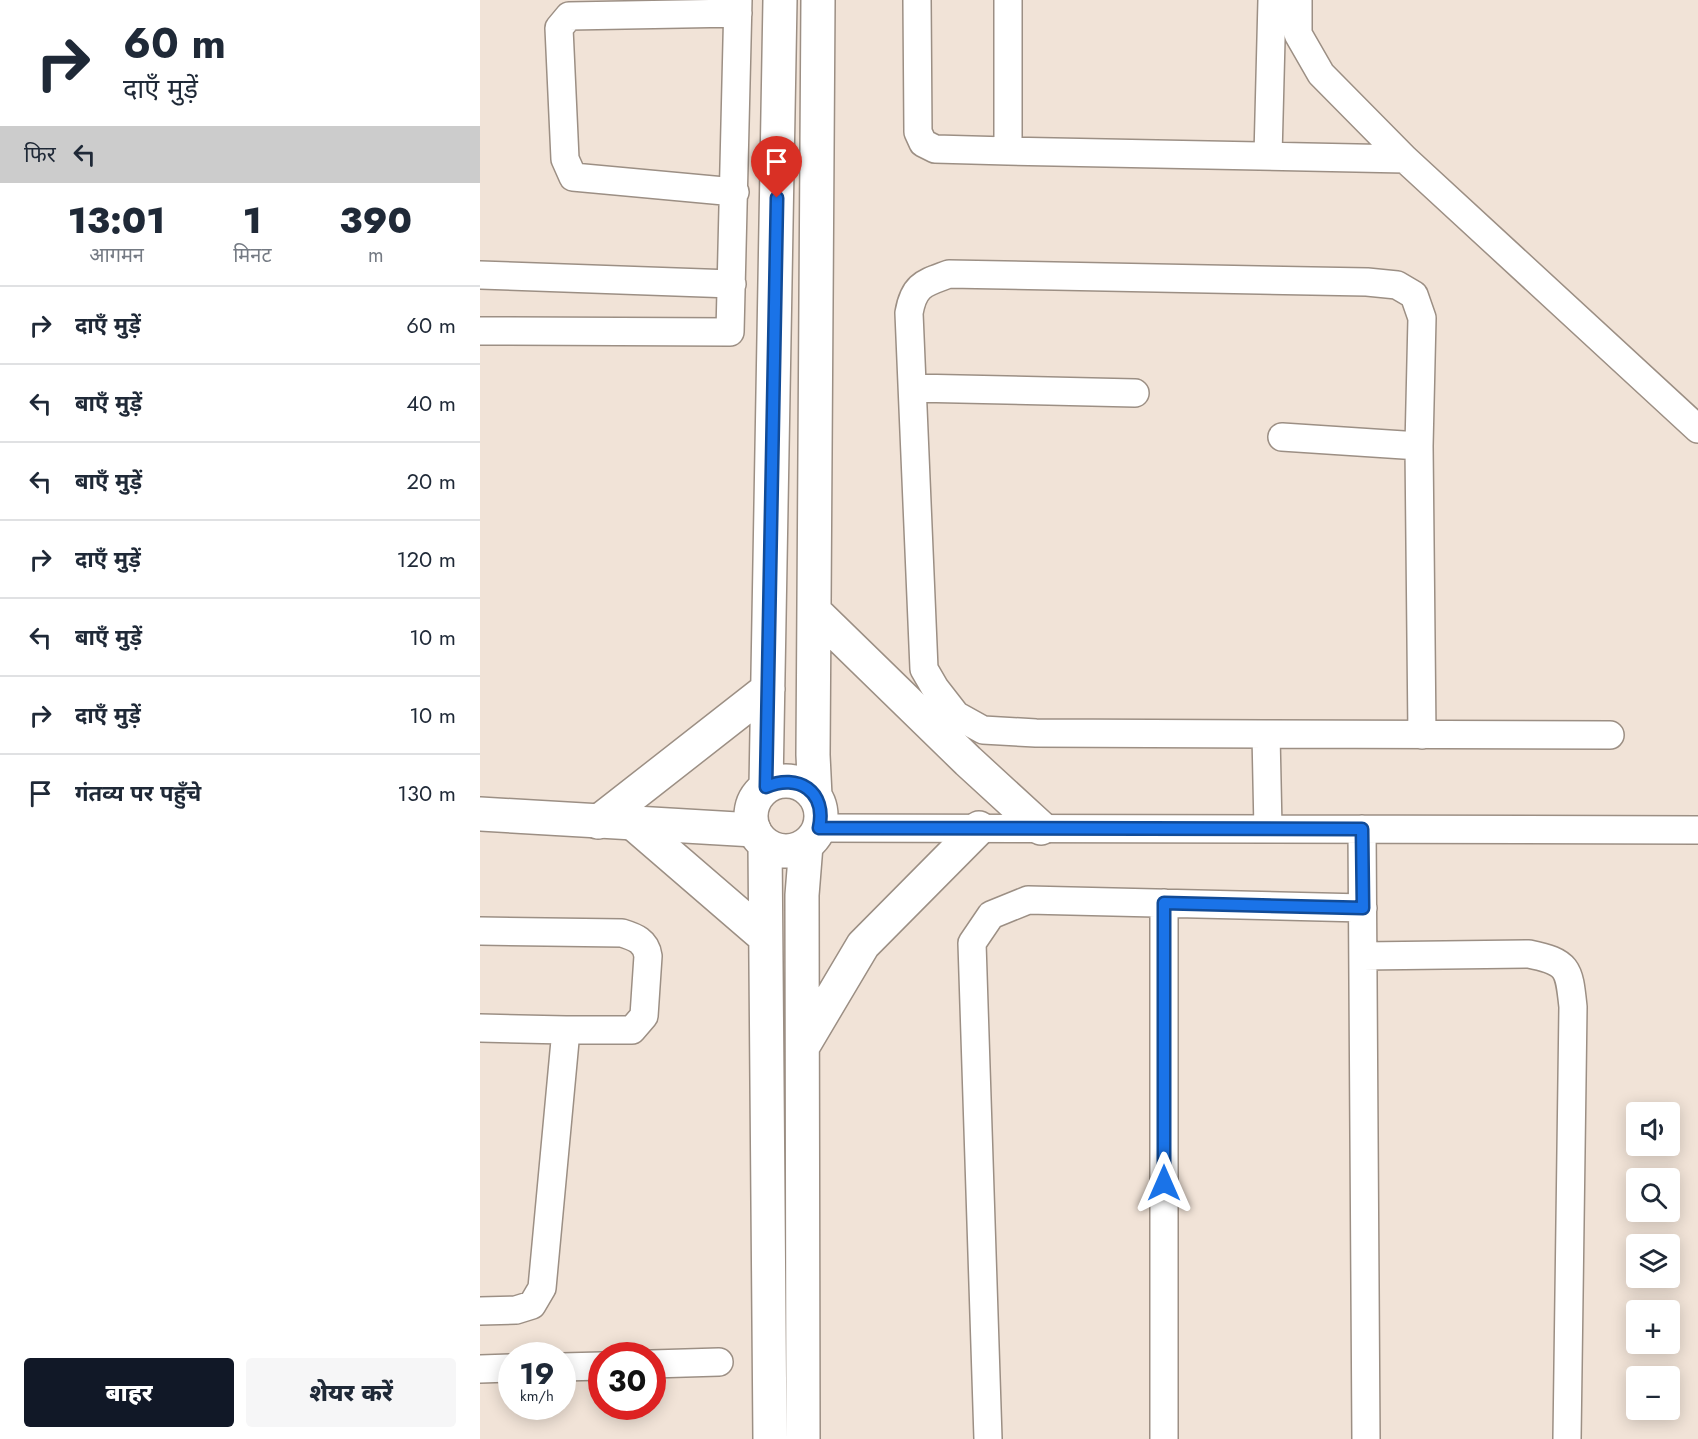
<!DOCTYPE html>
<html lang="hi">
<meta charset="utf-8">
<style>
body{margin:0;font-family:Jost,"Noto Sans Devanagari",sans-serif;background:#f6f6f7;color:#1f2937;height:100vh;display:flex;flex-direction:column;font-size:22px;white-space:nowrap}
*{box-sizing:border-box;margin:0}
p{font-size:20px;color:#747a83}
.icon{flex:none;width:33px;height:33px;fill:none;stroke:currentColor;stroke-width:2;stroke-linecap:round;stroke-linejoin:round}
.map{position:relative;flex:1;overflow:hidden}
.side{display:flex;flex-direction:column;background:#fff;width:480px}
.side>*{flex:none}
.hud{background:#fff;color:#1f2937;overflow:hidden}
.buttons{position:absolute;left:1146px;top:1102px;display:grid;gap:12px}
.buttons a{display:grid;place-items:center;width:54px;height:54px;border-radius:6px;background:#fff;box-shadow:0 3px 15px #0003;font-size:30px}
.speed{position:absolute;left:18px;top:1342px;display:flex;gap:12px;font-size:30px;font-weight:700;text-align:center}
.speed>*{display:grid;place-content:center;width:78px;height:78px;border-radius:50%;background:#fff;box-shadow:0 3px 15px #0003;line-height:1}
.speed small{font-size:15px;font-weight:400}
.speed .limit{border:9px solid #d22;background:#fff;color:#111}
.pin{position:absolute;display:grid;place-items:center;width:51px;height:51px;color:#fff;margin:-62px -26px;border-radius:50% 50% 50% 0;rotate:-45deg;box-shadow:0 0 6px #0007}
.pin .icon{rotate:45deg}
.me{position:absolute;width:66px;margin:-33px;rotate:0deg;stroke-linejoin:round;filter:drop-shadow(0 0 4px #0008)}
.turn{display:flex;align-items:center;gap:21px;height:126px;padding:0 24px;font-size:27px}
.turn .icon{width:78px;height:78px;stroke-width:2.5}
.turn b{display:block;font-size:42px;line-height:51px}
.then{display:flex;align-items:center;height:57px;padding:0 24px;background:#0003;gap:12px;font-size:22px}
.eta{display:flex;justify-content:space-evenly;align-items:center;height:102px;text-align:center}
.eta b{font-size:36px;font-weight:800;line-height:42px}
.primary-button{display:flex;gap:12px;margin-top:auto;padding:12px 24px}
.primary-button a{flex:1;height:69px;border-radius:6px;background:#111827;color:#fff;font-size:24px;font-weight:800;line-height:69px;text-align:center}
.primary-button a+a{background:#f6f6f7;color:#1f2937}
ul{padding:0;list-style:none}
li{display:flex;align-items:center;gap:18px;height:78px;padding:0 24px;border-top:2px solid #e0e1e3}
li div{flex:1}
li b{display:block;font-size:22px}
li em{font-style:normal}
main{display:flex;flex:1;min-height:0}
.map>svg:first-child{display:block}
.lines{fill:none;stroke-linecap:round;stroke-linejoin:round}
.minor-casing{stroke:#9c8f84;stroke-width:30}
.tertiary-casing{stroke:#9c8f84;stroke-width:36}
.secondary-casing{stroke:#9c8f84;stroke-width:36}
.minor{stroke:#fff;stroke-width:27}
.tertiary{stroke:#fff;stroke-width:33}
.secondary{stroke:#fff;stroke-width:33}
.route-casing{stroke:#114b97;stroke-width:15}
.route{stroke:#1a73e8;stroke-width:10}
</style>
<main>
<section class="side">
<div class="hud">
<div class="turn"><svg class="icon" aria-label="right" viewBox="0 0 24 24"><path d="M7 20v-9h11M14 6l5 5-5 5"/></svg><div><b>60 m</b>दाएँ मुड़ें</div></div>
<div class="then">फिर<svg class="icon" aria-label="left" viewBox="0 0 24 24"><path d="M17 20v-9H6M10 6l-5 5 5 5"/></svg></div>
</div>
<div class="eta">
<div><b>13:01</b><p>आगमन</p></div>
<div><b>1</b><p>मिनट</p></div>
<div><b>390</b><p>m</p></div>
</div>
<ul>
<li><svg class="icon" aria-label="right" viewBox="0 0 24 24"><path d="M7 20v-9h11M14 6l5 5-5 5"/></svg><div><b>दाएँ मुड़ें</b></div><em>60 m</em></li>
<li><svg class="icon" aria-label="left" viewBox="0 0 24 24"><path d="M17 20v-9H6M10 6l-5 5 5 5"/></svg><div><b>बाएँ मुड़ें</b></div><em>40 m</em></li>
<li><svg class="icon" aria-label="left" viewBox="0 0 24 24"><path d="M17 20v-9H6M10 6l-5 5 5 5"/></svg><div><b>बाएँ मुड़ें</b></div><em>20 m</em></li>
<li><svg class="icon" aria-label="right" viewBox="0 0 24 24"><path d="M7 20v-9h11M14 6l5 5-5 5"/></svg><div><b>दाएँ मुड़ें</b></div><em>120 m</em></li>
<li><svg class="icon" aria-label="left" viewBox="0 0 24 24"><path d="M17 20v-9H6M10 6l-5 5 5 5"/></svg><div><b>बाएँ मुड़ें</b></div><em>10 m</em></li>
<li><svg class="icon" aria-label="right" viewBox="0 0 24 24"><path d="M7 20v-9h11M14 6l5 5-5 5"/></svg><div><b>दाएँ मुड़ें</b></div><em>10 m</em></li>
<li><svg class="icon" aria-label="arrive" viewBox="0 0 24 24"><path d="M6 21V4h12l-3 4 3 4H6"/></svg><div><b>गंतव्य पर पहुँचे</b></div><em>130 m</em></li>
</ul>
<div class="primary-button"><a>बाहर</a><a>शेयर करें</a></div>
</section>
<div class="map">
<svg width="1218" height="1439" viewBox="0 0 1218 1439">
<rect width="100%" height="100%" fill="#f1e3d7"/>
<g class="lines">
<!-- minor casing -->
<g class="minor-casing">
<path id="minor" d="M437,0l1,132 5,11 12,6 73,2
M528,0v151l397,8
M818,0v34l23,40 84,85 293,270
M788,156l4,-156
M255,192l-162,-15 -8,-18 -6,-131 10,-12 169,-3
M0,275l252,9
M0,331l250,1 8,-332
M433,388l222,5
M802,437l137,9
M786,734l-230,-1 -53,-3 -27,-15 -21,-27 -11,-19 -15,-356c5,-29 16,-30 40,-39l418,8 30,3 17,10 8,23 -3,128 3,289
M339,828l879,2
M788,829l-2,-95 344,1
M882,829l4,610
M0,931l142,2c13,4 24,8 26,23l-4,60 -12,14h-66
M883,956l166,-2c40,8 40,15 44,53l-6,432
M0,1028l86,2 -24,258 -10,17 -16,5 -36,1
M172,1364l67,-2
M82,1367l40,-1
M0,1369l32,-1
M508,1439l-16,-496 19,-28 37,-15 335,8
M684,1439v-536"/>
</g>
<!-- tertiary casing -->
<g class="tertiary-casing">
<path id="tertiary" d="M0,814l274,16"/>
</g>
<!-- secondary casing -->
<g class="secondary-casing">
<path id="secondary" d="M334,611l154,150 73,67
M271 816a35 35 0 1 1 70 0a35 35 0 1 1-70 0Z
M286,787l14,-787
M335,796l-2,-41 5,-755
M118,822l170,-133
M154,824l131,113
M285,844l5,595
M323,1046l60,-101 116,-117
M323,1439l-1,-544 4,-50"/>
</g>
<!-- minor -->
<use href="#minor" class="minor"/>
<!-- tertiary -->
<use href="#tertiary" class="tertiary"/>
<!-- secondary -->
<use href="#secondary" class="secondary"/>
</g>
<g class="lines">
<!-- route casing -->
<g class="route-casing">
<path id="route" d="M297,198l-11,589c32,-14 61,4 53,41l543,1 1,79 -199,-5v280"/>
</g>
<!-- route -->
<use href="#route" class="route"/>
</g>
</svg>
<div class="buttons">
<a><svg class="icon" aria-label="sound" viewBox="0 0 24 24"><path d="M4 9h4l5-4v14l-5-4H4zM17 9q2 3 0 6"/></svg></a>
<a><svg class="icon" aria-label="search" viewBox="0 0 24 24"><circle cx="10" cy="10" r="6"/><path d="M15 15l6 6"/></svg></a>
<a><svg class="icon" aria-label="layers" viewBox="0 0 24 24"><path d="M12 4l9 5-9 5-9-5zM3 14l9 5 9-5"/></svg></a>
<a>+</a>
<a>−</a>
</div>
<div class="speed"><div>19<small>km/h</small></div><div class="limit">30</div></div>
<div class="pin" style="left:297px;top:198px;background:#d93025"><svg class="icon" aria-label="arrive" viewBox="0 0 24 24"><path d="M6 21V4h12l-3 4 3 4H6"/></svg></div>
<svg class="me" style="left:684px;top:1183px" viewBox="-20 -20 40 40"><path d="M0-17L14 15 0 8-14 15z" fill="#1a73e8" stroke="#fff" stroke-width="4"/></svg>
</div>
</main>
